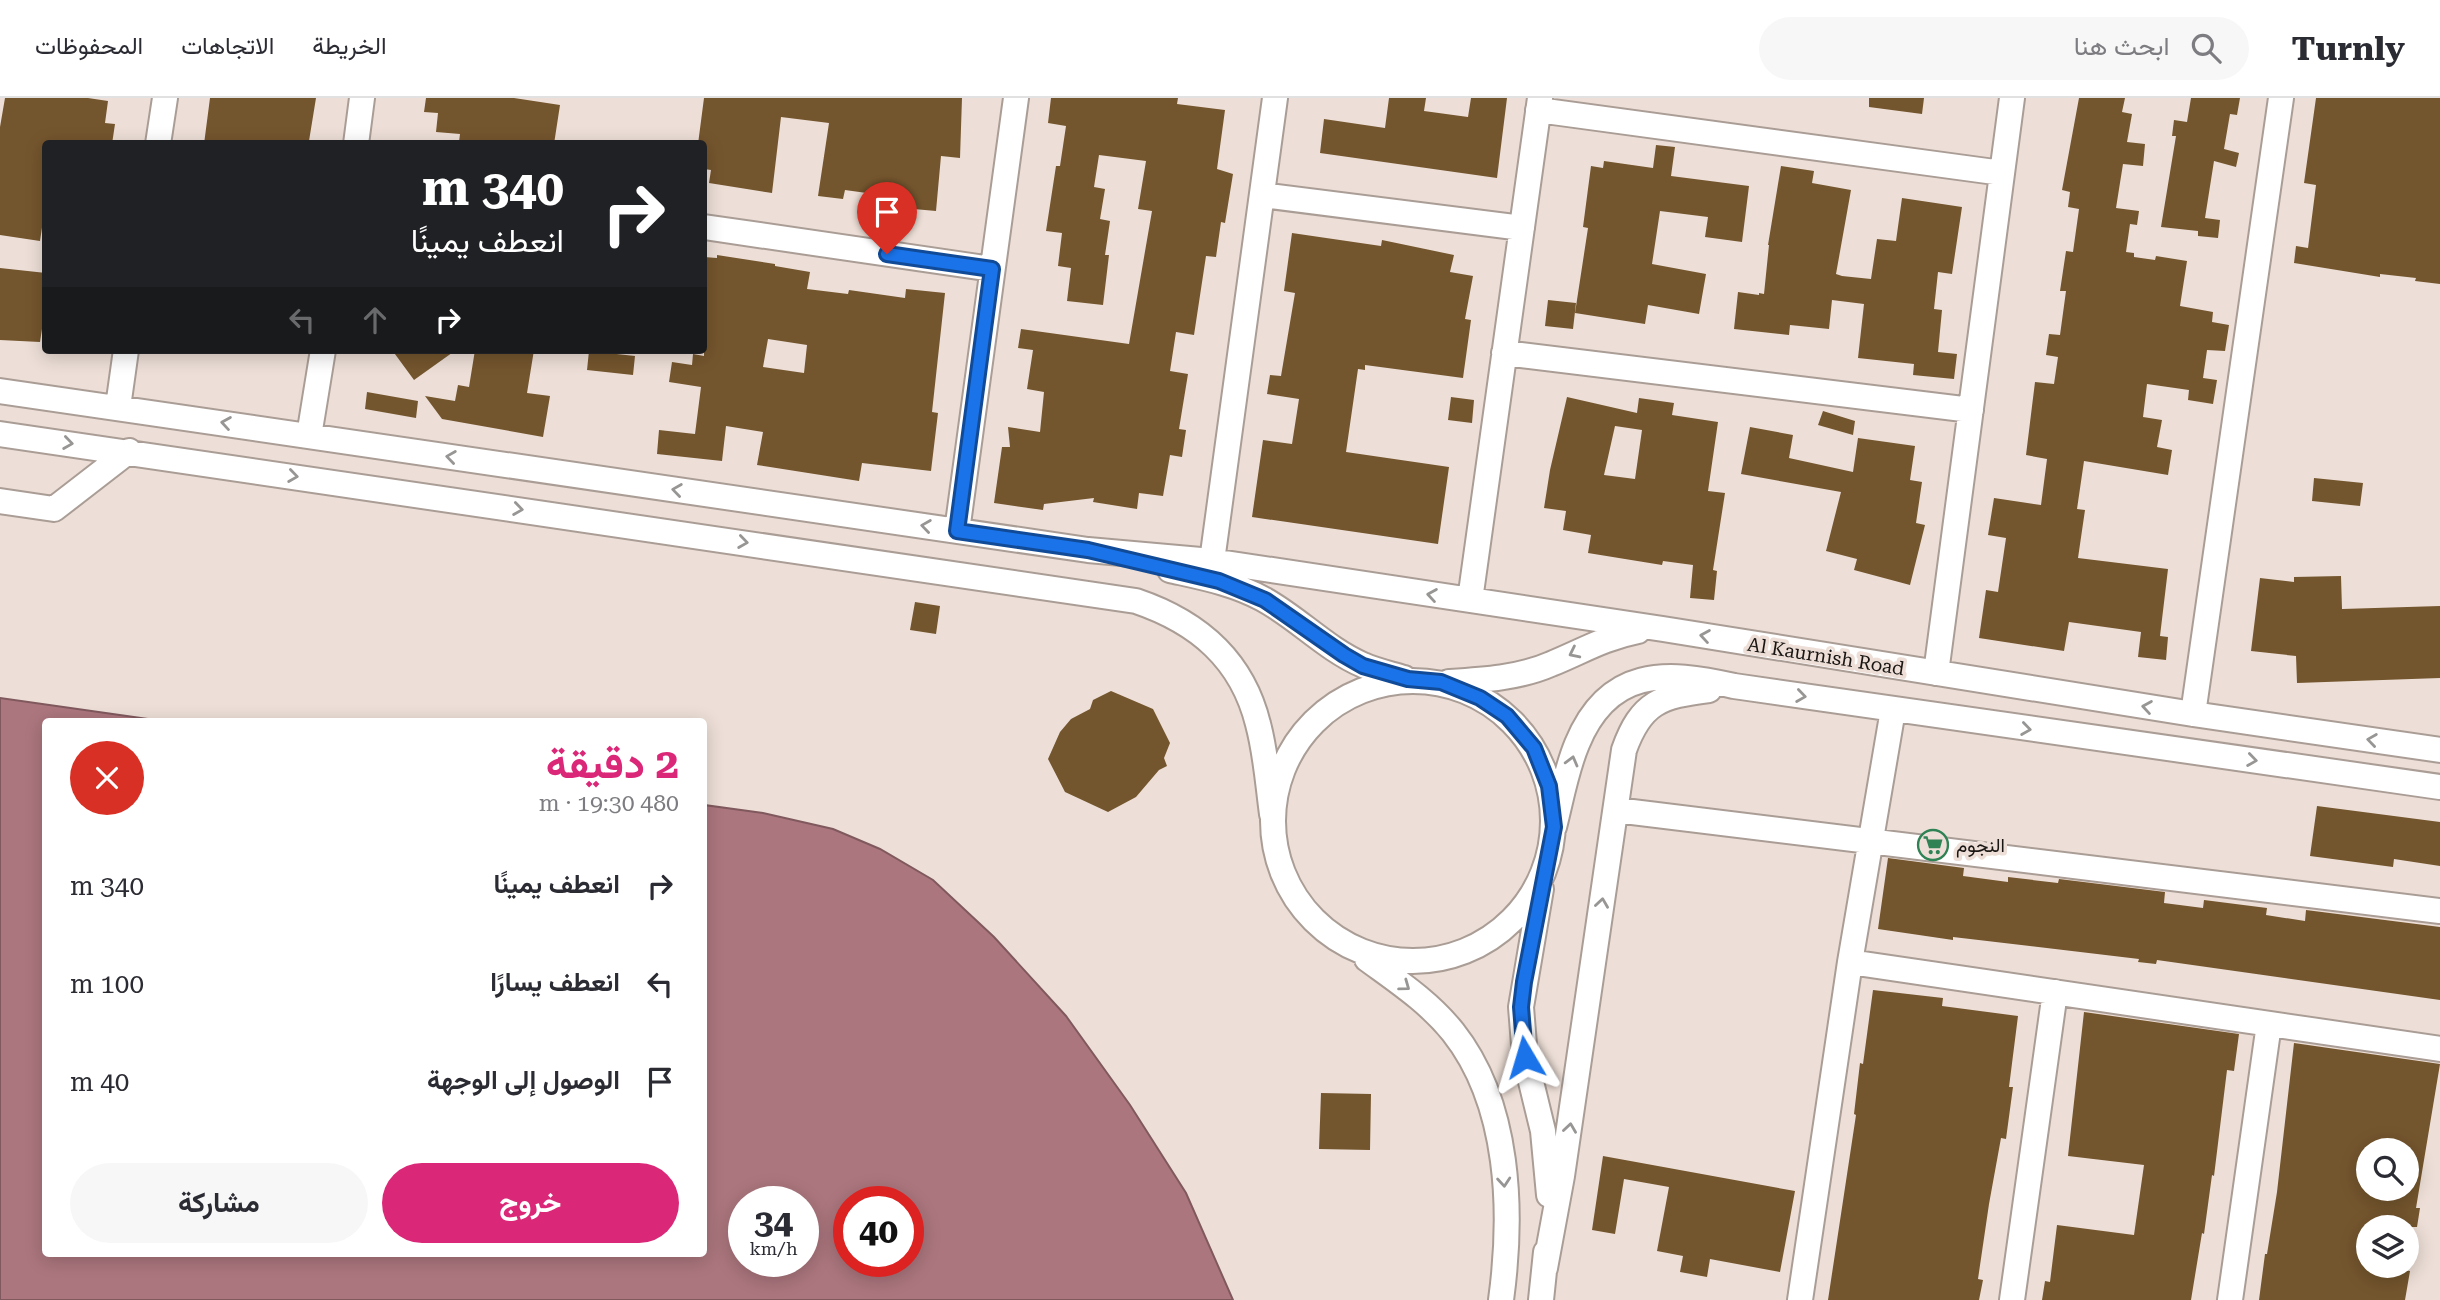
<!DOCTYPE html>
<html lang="ar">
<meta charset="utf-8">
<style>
body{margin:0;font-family:"Roboto Serif",Vazirmatn,serif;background:#f7f7f7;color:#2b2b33;direction:rtl;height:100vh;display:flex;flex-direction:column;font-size:26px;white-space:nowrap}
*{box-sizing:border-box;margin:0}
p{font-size:23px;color:#7c7c81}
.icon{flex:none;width:38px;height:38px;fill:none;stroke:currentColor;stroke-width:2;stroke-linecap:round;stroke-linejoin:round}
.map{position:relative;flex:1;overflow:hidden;direction:ltr}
.side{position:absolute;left:42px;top:620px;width:665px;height:539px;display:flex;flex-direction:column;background:#fff;border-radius:7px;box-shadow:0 4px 18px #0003;direction:rtl}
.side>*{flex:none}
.guide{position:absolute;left:42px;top:42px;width:665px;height:214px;border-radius:7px;box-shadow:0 4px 18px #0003;direction:rtl;background:#202124;color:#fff;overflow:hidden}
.controls{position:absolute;left:2356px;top:1040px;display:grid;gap:14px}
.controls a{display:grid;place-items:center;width:63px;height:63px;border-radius:50%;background:#fff;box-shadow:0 4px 18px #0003;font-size:35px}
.speed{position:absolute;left:728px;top:1088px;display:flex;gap:14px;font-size:35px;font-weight:700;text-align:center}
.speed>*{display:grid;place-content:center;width:91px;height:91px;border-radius:50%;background:#fff;box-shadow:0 4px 18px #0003;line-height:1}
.speed small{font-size:18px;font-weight:400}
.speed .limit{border:10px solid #d22;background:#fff;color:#111}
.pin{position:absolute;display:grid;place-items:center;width:60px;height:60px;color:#fff;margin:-72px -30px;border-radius:50% 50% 50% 0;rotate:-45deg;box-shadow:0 0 7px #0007}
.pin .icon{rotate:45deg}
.me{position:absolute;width:77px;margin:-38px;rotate:353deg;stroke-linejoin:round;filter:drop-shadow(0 0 5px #0008)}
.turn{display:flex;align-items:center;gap:24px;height:147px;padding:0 28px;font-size:32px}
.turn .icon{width:91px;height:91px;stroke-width:2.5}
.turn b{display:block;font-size:49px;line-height:60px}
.lanes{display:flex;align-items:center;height:66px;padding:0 28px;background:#0003;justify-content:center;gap:35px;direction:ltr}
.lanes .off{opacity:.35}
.round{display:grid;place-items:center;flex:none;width:74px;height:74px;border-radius:37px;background:#f7f7f7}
.headline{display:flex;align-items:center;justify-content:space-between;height:119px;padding:0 28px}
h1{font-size:42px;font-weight:700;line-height:52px;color:#db2777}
.action{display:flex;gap:14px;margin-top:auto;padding:14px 28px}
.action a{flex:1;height:80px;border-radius:42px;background:#db2777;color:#fff;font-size:28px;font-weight:700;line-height:80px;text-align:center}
.action a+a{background:#f7f7f7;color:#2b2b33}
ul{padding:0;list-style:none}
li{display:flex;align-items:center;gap:21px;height:98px;padding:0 28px}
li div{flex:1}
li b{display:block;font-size:26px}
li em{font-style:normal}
header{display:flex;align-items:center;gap:42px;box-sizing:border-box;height:98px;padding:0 35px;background:#fff;border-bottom:2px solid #e1e1e2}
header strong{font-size:33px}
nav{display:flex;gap:38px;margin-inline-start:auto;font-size:24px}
.search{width:490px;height:63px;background:#f7f7f7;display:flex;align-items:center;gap:18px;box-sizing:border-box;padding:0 24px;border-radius:38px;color:#7c7c81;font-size:26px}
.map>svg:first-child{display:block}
.water{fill:#ac767e;stroke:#80595e;stroke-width:2;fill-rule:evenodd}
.building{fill:#74562e;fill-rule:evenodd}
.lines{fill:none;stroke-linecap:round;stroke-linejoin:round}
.minor-casing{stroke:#aa9d96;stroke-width:28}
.minor{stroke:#fff;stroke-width:24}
.oneway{stroke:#989694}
.route-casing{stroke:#114b97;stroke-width:18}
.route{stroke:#1a73e8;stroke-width:12}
.labels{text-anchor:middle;stroke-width:7;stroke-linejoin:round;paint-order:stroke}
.street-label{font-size:19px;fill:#191512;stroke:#eddfd7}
.poi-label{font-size:19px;fill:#191512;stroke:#eddfd7;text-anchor:start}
</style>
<header>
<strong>Turnly</strong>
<div class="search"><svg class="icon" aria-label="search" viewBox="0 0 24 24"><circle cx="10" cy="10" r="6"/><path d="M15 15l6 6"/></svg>ابحث هنا</div>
<nav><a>الخريطة</a><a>الاتجاهات</a><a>المحفوظات</a></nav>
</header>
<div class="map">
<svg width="2440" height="1202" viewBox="0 0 2440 1202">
<rect width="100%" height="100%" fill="#eddfd7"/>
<!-- water -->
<path class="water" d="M0,600l162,23h-116v532h658v-448l59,8 70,16 47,20 53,31 61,57 72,79 64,89 56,88 47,107h-1233zM744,1104h59v60h-59zM849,1104h59v60h-59z"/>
<!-- building -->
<path class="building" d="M5,0h83l20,3 -3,22 10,1 -3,20h-66v57l-6,40 -40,-6v-108z
M210,0h106l-7,43 -11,-1 -1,4h-93z
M426,0h88l46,7 -6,39 -95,-2 1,-8 -24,-2 2,-19 -14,-1z
M704,0h258l-2,60 -19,-2 -5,55 -56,-5 1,-11 -36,-5 -2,9 -25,-3 11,-73 -48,-6 -9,76 -63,-10 2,-13 -7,-1v-25h-6z
M1051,0h127l-1,6 48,6 -8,59 16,5 -8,49 -4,-1 -5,35 -10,-1 -12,79 -18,-3 -6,39 18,3 -9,55 7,1 -4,27 -12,-2 -7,41 -24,-3 -2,16 -44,-7 1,-4 -50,6 -1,6 -49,-7 8,-56h8l-2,-20 32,5 4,-40 -17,-3 6,-39 -15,-2 3,-19 108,15 23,-133 -14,-2 8,-48 -47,-6 -5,32 11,2 -5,30 10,2 -5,34h4l-6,50 -36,-4 4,-33 -13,-2 4,-33 -16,-2 10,-65h4l6,-40 -18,-3z
M1389,0h37l-2,13 44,6 3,-19h36l-10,80 -177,-25 4,-34 61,9z
M1869,0h55l-2,16 -53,-7z
M2079,0h46l-3,14 10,2 -5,28 18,2 -2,22 -20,-2 -7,44 23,3 -2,14 -7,-1 -4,28 8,1v4l21,3 1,-4 31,5 -7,45 33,6 -1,10 17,3 -4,26 -18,-1 -4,28 14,2 -4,24 -25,-4 1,-10 -42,-6 -4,33 19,3 -5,27 15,3 -4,25 -84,-14 -7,48 8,1 -7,48 90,11 -8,67 8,1 -2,23 -28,-3 3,-25 -72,-10 -5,29 -85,-13 7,-48 12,2 8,-54 -18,-3 6,-37 47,7 6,-46 -21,-4 9,-73 19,2 4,-27 -12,-2 3,-21 11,1 6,-44h-6l6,-40 7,1 6,-43 -11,-2 2,-15 -8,-2z
M2191,0h49l-3,17 -7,-1 -6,35 15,4 -3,14 -22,-6 -9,57 15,2 -2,18 -20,-2v-5l-37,-4 15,-91h-4l2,-16 13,2z
M2316,0h124v186l-25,-3 1,-3 -36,-4v3l-86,-14 2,-17 12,2 8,-63 -12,-2z
M1656,47l19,2 -4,29 78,10 -7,56 -37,-5 3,-20 -48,-6 -8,53 54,10 -7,40 -51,-9 -3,19 -70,-11 13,-85 -5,-1 8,-61 12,2 1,-7 49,7z
M1781,68l33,5 -2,12 39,7 -15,84 6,2 29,3 6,-40 19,2 6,-43 60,9 -10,67 -14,-2 -4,37 8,1 -4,42 19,2 -3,25 -41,-4 1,-11 -56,-6 6,-54 -32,-4 -3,29 -39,-4 -1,10 -55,-6 4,-37 21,3v-2l5,1 5,-49h-1z
M1292,135l89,13 1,-6 72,15 -4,17 23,4 -8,43 6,1 -8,58 -98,-13v5l-7,-1 -12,83 103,15 -11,77 -186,-27 11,-77 29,4 7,-45 -32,-5 3,-19 11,1 14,-83 -11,-2z
M717,157l58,9v2l35,6 -3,17 41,5 1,-4 56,8 1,-9 39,4 -13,119 6,1 -7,58 -69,-8 -3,18 -102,-16 6,-33 -37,-6 -4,35 -65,-7 2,-24 36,4 6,-47 -32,-5 3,-20 20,3 1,-11 11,2v-99l13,1zM768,241l39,6 -3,28 -41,-6z
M0,170l46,5v56h-4l-2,13 -40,-2z
M1548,202l28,3 -3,26 -28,-3z
M392,252h64l-42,30z
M475,252h59l-7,43 23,3 -7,41 -101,-18 -17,-23 30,5 3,-16 11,2z
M589,253l46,5 -2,19 -46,-5z
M367,294l51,9 -2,17 -51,-9z
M1451,299l23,3 -2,23 -24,-3z
M1567,299l70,16 2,-15 35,5 -2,12 46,7 -10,69 17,2 -12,77 4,1 -3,29 -24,-2 3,-33 -30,-4 -1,4 -74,-12 3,-18 -28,-5 3,-19 -22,-3 6,-38zM1615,328l27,4 -7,49 -31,-4z
M1823,313l32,10 -2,14 -35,-10z
M1750,329l43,8 -4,23 64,14 5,-34 57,8 -5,34 12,2 -6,41 9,2 -15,60 -56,-15 3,-11 -31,-8 15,-59 -100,-18z
M2314,380l49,5 -3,23 -48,-5z
M2341,478l1,33 98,-3v72l-143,5 -1,-27 -45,-5 9,-73 34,4v-5z
M915,504l25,4 -4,28 -26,-4z
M1111,593l42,18 17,34 -6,15 3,8 -8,4 -23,27 -28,15 -43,-20 -17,-33 12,-27 11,-13 19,-10 3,-9z
M2317,708l123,16v44l-46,-7 -1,8 -83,-11z
M1888,760l76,10 -1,8 45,6v-5l50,6 1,-4 106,13 -1,11 39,5 1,-8 63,8 -1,7 39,6 1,-11 134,17v73l-283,-40 -1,4 -18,-2 1,-3 -186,-22v3l-75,-11z
M1873,892l70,8 -1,8 76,10 -9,71h4l-7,52 -5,-1 -12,66 -11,75 5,1 -4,20h-151l28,-185 -2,-1 6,-51 3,1z
M2084,914l155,22 -5,37 -7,-1 -13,106 -2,-1 -8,59 -2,-1 -11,67h-149l3,-19 5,1 7,-57 77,10 10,-70 -76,-9z
M2294,945l146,21 -24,144h4l-3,19h-49v38l42,6 -5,29h-146l6,-46h2l10,-62zM2368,1052h38v38h-38z
M1321,995l50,1 -1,56 -51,-1z
M1603,1058l192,35 -15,81 -70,-13 -3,18 -27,-5 3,-16 -26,-5 12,-64 -45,-8 -9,55 -23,-4z"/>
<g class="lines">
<!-- minor casing -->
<g class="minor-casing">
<path id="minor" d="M1538,12l464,63
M158,46l7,-46
M356,46l6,-46
M1262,97l260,33
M704,129l288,42
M1504,255l467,57
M0,293l1088,159 124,11 451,68 530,85 247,36
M118,309l8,-57
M0,336l1136,167c62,21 106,58 122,123 8,29 10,61 14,90
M309,338l14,-86
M0,403l54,8 75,-58
M957,433l59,-433
M1212,463l63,-463
M1170,472c31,7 64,13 93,29 35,19 63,50 100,66 13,6 28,9 41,13
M1470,502l70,-502
M1936,575l76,-575
M1273 723a140 140 0 1 1 280 0a140 140 0 1 1-280 0Z
M1449,584c34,-2 70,-4 102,-18 32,-13 52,-26 87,-33
M2193,616l88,-616
M1616,712l824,101
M1554,729c7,-27 12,-57 23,-83 31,-76 88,-74 157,-58l706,101
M1541,791l-20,118 4,50 18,74 6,64
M1367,861c30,22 62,43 86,73 57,72 60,180 48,268
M1850,864l590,87
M1545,1170l17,-92 62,-426c17,-48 37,-54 85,-60
M1541,1202l5,-48
M1800,1202l50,-338 43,-252
M2012,1202l43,-308
M2230,1202l39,-276"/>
</g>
<!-- minor -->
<use href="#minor" class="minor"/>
</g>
<!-- one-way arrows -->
<defs><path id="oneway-chevron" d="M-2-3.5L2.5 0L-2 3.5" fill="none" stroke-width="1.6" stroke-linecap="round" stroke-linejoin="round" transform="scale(1.75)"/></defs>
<g class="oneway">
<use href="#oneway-chevron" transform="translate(226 325) rotate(-171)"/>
<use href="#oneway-chevron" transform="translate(68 345) rotate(8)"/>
<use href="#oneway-chevron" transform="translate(451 359) rotate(-172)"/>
<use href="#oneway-chevron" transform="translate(293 378) rotate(8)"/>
<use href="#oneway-chevron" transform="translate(677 392) rotate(-172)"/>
<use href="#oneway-chevron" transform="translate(518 411) rotate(8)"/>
<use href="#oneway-chevron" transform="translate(926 428) rotate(-172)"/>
<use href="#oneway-chevron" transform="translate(743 444) rotate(8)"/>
<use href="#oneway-chevron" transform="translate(1432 497) rotate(-171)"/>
<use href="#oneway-chevron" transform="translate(1705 538) rotate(-171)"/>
<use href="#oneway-chevron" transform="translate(1574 555) rotate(154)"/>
<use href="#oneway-chevron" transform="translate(1801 598) rotate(8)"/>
<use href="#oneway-chevron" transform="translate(2147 609) rotate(-171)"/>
<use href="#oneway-chevron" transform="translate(2026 631) rotate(8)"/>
<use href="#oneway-chevron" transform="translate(2372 642) rotate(-172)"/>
<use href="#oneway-chevron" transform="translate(2252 662) rotate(8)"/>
<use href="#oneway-chevron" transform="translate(1572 663) rotate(-75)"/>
<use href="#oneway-chevron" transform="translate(1602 805) rotate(-82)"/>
<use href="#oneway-chevron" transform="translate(1405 888) rotate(36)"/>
<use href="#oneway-chevron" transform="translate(1570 1030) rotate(-82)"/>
<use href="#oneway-chevron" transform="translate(1504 1084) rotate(85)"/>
</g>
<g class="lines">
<!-- route casing -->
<g class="route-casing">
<path id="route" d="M887,156l105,15 -35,262 131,19 131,31 46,19 79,55 19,11 45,13 33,3 39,16 27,18 27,32 15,38 5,41 -30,155 -3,25 4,50"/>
</g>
<!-- route -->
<use href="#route" class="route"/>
</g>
<!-- icons -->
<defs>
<g id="supermarket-ring" transform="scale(1.575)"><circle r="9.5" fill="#eddfd7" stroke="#2f8254" stroke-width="1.5"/><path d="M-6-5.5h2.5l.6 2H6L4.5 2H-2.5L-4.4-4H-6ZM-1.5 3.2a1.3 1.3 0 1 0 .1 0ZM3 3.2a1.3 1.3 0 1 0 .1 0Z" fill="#2f8254"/></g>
</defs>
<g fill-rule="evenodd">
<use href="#supermarket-ring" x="1933" y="747"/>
</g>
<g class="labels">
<!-- street labels -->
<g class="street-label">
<text transform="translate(1826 558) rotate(9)" y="7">Al Kaurnish Road</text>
</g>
<!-- poi labels -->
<g class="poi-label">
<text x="1956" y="754">النجوم</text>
</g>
</g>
</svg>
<div class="controls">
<a><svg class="icon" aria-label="search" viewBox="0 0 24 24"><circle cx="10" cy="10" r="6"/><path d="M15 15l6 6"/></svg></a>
<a><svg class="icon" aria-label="layers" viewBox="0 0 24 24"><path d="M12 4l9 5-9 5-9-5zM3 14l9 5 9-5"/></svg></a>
</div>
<div class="speed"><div>34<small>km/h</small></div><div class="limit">40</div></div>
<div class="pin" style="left:887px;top:156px;background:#d93025"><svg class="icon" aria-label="arrive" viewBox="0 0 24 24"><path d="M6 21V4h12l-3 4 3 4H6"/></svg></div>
<svg class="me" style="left:1525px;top:959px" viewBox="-20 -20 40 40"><path d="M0-17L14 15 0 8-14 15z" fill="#1a73e8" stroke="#fff" stroke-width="4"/></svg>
<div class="guide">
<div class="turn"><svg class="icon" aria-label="right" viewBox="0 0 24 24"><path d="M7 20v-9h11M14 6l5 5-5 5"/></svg><div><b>340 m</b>انعطف يمينًا</div></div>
<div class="lanes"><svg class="icon off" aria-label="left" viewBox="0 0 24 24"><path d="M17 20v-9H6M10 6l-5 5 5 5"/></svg><svg class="icon off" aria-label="ahead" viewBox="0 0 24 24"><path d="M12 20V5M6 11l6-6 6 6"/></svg><svg class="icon" aria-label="right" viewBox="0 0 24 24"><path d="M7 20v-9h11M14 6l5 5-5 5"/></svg></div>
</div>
<section class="side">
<div class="headline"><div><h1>2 دقيقة</h1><p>480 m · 19:30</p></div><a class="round" style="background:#d93025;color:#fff"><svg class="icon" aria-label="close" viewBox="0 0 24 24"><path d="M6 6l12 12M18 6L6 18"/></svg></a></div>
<ul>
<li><svg class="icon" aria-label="right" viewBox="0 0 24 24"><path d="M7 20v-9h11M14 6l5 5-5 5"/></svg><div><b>انعطف يمينًا</b></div><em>340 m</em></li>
<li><svg class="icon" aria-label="left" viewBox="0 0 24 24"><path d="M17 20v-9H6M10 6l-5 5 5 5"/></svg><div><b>انعطف يسارًا</b></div><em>100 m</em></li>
<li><svg class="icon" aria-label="arrive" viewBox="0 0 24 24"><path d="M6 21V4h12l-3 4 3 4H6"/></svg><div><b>الوصول إلى الوجهة</b></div><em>40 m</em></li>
</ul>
<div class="action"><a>خروج</a><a>مشاركة</a></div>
</section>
</div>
